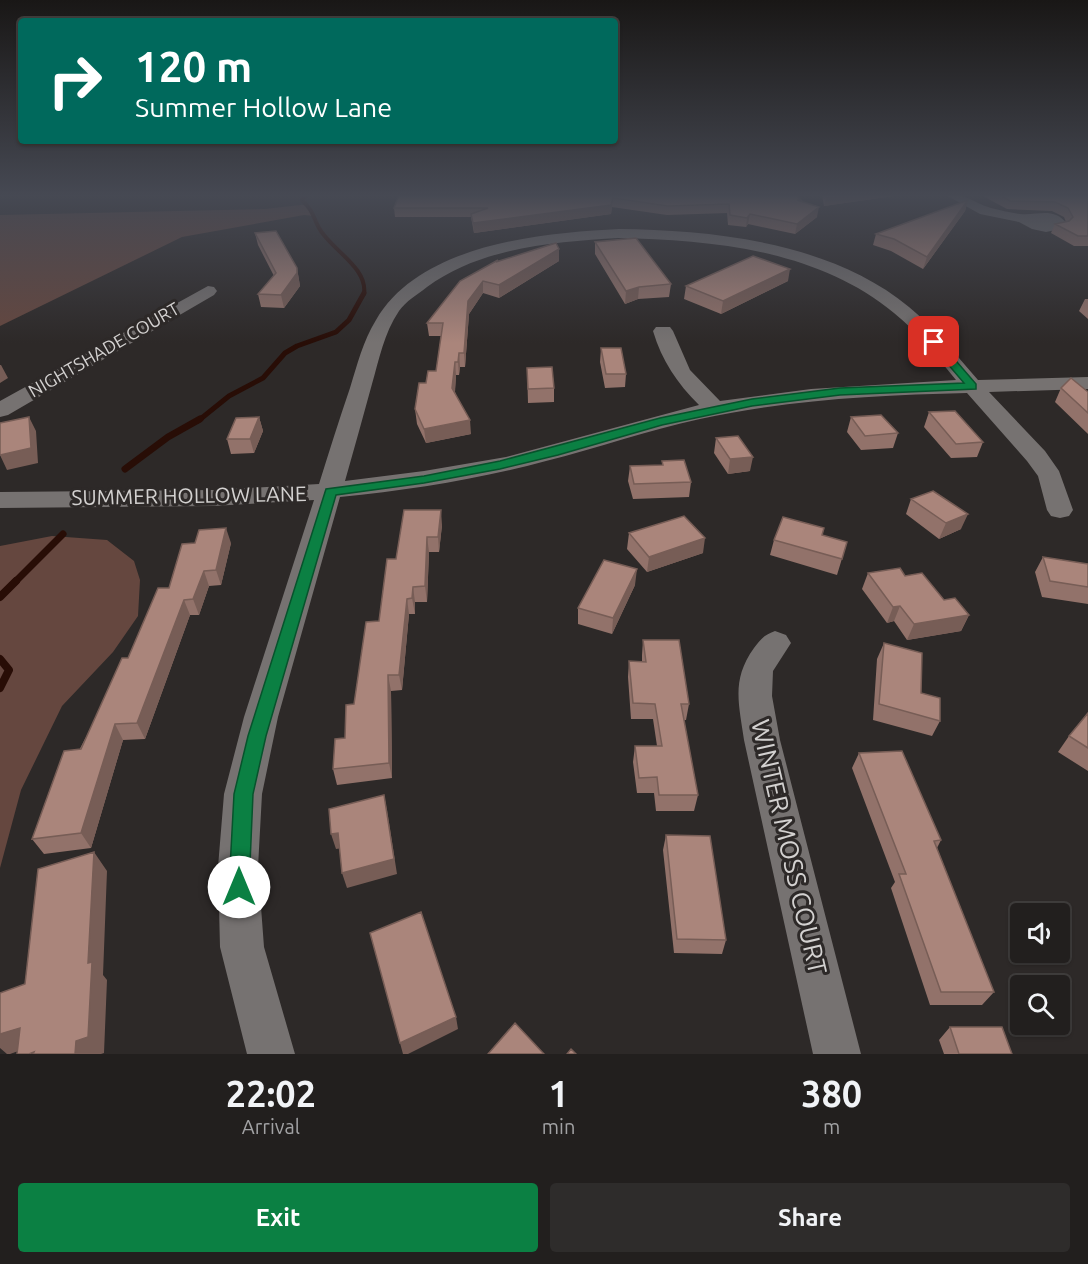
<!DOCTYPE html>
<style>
body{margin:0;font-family:Ubuntu,sans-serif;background:#2e2c2b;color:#f1f3f6;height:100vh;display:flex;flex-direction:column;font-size:22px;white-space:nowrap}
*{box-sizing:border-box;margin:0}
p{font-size:20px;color:#a2a2a4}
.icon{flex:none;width:33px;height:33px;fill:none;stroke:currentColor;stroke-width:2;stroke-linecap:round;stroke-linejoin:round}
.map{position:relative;height:1054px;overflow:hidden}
.details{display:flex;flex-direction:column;background:#221f1e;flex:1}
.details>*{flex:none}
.top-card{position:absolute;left:18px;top:18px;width:600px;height:126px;border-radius:6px;box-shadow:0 2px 4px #0004,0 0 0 2px #3f3d3c;background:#00695c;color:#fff;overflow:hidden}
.buttons{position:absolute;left:1010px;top:903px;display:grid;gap:12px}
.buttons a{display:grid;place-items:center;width:60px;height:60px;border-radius:6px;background:#221f1e;box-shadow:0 2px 4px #0004,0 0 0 2px #3f3d3c;font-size:30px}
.pin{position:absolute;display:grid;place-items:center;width:51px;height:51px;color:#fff;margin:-26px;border-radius:12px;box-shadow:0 3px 9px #0006}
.me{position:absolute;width:66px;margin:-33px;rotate:0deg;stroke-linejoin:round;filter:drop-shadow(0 0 4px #0008)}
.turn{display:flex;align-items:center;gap:21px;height:126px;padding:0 18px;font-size:27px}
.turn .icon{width:78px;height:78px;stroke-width:2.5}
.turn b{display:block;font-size:42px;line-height:51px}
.eta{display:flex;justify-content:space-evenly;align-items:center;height:102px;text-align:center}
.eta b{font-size:36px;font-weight:700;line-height:42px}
.primary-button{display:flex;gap:12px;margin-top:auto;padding:12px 18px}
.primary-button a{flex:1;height:69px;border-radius:6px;background:#0b8043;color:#fff;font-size:24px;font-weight:700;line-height:69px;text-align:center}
.primary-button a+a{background:#2e2c2b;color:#f1f3f6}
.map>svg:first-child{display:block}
.green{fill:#65473f}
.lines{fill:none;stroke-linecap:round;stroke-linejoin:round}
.stream-far3{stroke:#280d06;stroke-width:4}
.stream-far2{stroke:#280d06;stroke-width:5}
.stream-far1{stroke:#280d06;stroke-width:7}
.stream{stroke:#280d06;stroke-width:8}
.street{fill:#767271;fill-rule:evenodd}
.wall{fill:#92726a}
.shaded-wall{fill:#775d56}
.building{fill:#aa857b;stroke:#775d56;stroke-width:1.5}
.route{fill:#0b8043;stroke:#07532c;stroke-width:1.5}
.labels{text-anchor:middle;stroke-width:6;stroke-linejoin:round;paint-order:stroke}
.far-street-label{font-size:18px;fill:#d3d1d0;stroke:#2d2928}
.street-label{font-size:21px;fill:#d3d1d0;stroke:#2d2928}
.near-street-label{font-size:26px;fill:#d3d1d0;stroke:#2d2928}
</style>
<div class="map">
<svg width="1088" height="1054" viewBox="0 0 1088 1054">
<rect width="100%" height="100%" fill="#2d2928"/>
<!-- green -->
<path class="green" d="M309,204l6,12 -11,-1 -122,22 -182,89v-111l265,-6z
M52,536l55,4 27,21 6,19 -2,36 -25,36 -51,54 -41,84 -21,78v-322z"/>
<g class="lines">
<!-- stream-far3 -->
<path class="stream-far3" d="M306,195l-4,5c12,12 10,15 17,28 12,22 49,39 45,66"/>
<!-- stream-far2 -->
<path class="stream-far2" d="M198,421l31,-25 34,-18 22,-25 12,-7 39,-14 13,-12 15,-27"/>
<!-- stream-far1 -->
<path class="stream-far1" d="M125,469l43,-32 32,-18
M15,582l48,-48"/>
<!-- stream -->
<path class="stream" d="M0,597l16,-16
M0,659l9,11 -9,18"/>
<!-- street -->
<path class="street" d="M946,195c25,0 25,7 45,13 9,2 20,5 29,6 18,2 34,-8 48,11l-3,3 -19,4 -14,-3 -13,-7 -39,-8z
M619,229c96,1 213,14 290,78 26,21 47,48 69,73l110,-3v12l-99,3 56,59 14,20 14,39 -4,6 -9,2 -9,-2 -4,-6 -9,-34 -11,-15 -60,-68c-89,2 -180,7 -267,26 -52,11 -102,29 -154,42 -67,18 -136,29 -206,36l-62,220 -16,77 -4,73 6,80 31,107h-48l-27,-107 -2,-80 6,-73 20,-77 70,-217 -101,6 -213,2v-16l213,-2 106,-6c10,-32 20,-64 31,-96 7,-23 13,-47 26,-68 44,-76 165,-87 243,-91zM619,238c94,2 199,12 275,75 24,19 43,44 62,67l-145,9 -91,12 -30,-31 -17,-39 -3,-4h-14l-3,4c9,30 24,52 46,74l-193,52 -82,14 -79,10c9,-32 18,-64 27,-97 7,-24 12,-51 27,-73 7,-10 18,-16 28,-24 55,-40 126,-45 192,-49z
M208,286l6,1 3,4 -3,4 -206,120 -8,2v-16z
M775,631l11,4 5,8 -18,28 -1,25 8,44 81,314h-48l-69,-314c-5,-36 -13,-60 10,-92 7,-9 10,-13 21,-17z"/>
</g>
<!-- wall -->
<path class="wall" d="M399,195h397l5,7 16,15 -22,17 -47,-10 -2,3 -18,-2 -1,-12 -60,2 -55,-8 -1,7 -137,19 -3,-16h-76l-1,-9z
M822,195h78l-76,11z
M981,195h107v51h-14l-23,-13 4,-9 11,-2 -2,-5 -12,-6 -45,-2z
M968,200l-3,11 -42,58 -32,-18 -18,-6 3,-11z
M255,233l42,35 3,18 -16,22 -23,-1 -3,-13 16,-18 -16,-31z
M595,242l76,42 -2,13 -31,2 -13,5 -30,-50z
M498,261h61l-60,37 -16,-5 -14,21 -4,53h-5l-1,8h-3l-1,17 16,42 -45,9 -9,-19 -2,-15 11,-26 10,-12 5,-35h-12l-2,-13z
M788,281l-67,33 -37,-15 2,-13z
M1085,299h3v20l-9,-8z
M601,348l25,26 -1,13 -20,1 -5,-26z
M527,368l27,20v14l-26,1z
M1061,388l27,4v42l-33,-32z
M929,412l54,30 -6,15 -26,1 -27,-31z
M259,417l4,14 -9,22 -23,1 -4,-15z
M851,417l47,16 -5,15 -32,2 -14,-18z
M716,438l34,33 -22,3 -14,-21z
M662,461l29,21 -2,15 -56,2 -5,-18 2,-15 32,-1z
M911,499l50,30 -22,10 -33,-25z
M442,525l-3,27h-10l-2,50h-12v12h-6l-7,76 -11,1 1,87 -55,7 -4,-16 12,-31 34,-117 17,-62z
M629,533l74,20 -56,19 -20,-23z
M822,535l25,7 -10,33 -67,-20 4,-15z
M231,543l-10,42 -12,1 -10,29h-9l-45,124 -22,1 -32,108 -47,6 -12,-15 96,-181 41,-70z
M1043,557l45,7v40l-46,-7 -7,-25z
M868,573l37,3 64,39 -8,16 -54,9 -13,-19 -7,2 -25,-34z
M635,585l-23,49 -34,-10v-16z
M643,640l46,64 -3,16h-2l14,75 -4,16h-38l-2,-18h-17l-4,-31 2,-16h22l-4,-27h-22l-3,-42 1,-16 13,1v-7z
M884,643l56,78 -8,15 -59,-16 4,-61z
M1088,713v58l-30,-19 11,-16z
M859,753l82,87 -4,8 57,144 -12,13h-52l-39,-117 4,-6 -43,-114z
M666,835l60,105 -4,14 -48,-1 -11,-103z
M950,1027l62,27h-68l-5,-14z"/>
<!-- shaded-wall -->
<path class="shaded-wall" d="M849,195h51l-76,11 2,-8z
M613,198l-2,16 -137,19 -1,-10z
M968,200l-3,11 -42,58 4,-12z
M819,207l-2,10 -22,17 2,-10z
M750,214l-2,10 -2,3 1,-9z
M559,249v12l-60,37v-13z
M297,268l3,18 -16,22 -3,-13z
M790,269l-2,12 -67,33 2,-13z
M483,281v12l-14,21 -4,53 -1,-14 4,-52z
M639,287l-1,12 -13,5 1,-13z
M459,353l1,14 -1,8 -1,-13z
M455,362l1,13 -2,27 -2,-14z
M0,365h1l7,13 -8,5z
M29,417l7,14 2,32 -31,7 -7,-15z
M259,417l4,14 -9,22 -4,-14z
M470,420l1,14 -45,9 -2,-14z
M753,457l-3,14 -22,3 2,-15z
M441,510l1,15 -3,27 -1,-15z
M968,514l-7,15 -22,10 7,-16z
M226,528l5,15 -10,42 -5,-15z
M427,537l2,15 -2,50 -2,-16z
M705,538l-2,15 -56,19 2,-15z
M637,569l-2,16 -23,49 1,-16z
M204,571l5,15 -10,29 -6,-16z
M413,587l2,15v12l-3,-16z
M407,599l2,15 -7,76 -3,-15z
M184,600l6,15 -45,124 -8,-16z
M900,606l-6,15 -7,2 6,-16z
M969,615l-8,16 -54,9 7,-16z
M388,675l3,16 1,87 -3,-15z
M115,724l8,16 -32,108 -10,-15z
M384,795l3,15 10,64 -50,14 -5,-15z
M338,833l5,15 -7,1 -5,-15z
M94,852l13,19 -4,104 4,5 -3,73 -3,1h-26l1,-13 12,-78z
M456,1017l2,12 -50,25h-5l-3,-11z
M20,1028l18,16 -28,10h-3l-7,-6v-14z"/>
<!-- building -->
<path class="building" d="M399,195h397l5,5h-4l22,7 -22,17 -47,-10 -3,4 -17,-3 -1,-11 -61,2 -55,-8 -2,7 -138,18 -2,-9 17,-6h-94z
M825,195h24l-23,3z
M1000,195h88v41h-10l-23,-12 14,-3 4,-4 -5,-9 -13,-6 -45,-1z
M968,200l-41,57 -33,-18 -18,-5z
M276,231l21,37v5l-16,22 -23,-1 18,-21 -21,-40z
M636,238l35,46 -32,3 -13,4 -31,-49z
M556,243l3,6 -60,36 -16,-4 -15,20 -4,52h-5l-1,9h-3l-3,26 18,32 -46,9 -9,-20 4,-26h7l2,-12h8l7,-48h-16l33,-42 38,-21 -2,2z
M753,256l37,13 -67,32 -37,-15z
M601,348h20l5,26h-20z
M552,367l2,21 -26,1 -1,-21z
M1071,378l17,14v21l-27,-25z
M955,411l28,31 -27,2 -27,-32z
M881,415l17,18 -33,3 -14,-19z
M29,417l2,31 -31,7v-32z
M259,417l-9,22h-23l9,-21z
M738,436l15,21 -23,2 -14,-21z
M684,460l7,22 -57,2 -4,-18 33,-1 -1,-4z
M933,491l35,23 -22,9 -35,-24z
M404,510h37l-3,27h-11l-2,49 -12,1 -1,11 -5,1 -8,76h-11l1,88 -56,6 2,-30 10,-1 1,-33 8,-1 12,-82 13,-1 8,-62h9z
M684,516l21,22 -56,19 -20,-24z
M783,517l41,11 -2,7 25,7 -5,17 -68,-19z
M226,528l-10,42 -12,1 -11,28 -9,1 -47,123 -22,1 -34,109 -49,6 32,-88 17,-2 41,-91h6l30,-70h11l13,-44 13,-1 4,-13z
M1043,557l45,7v23l-38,-6z
M604,560l33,9 -24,49 -35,-10z
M900,568l5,8 17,-3 22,27 11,-2 14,17 -55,9 -14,-18 -7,1 -25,-34z
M643,640h36l10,64h-8l17,91h-39l-2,-18 -18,1 -4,-32h27l-7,-42 -22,-1 -4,-42 17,1z
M884,643l38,10 -1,40 19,5v23l-61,-17z
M1088,713v35l-19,-12z
M902,751l39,89 -7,1 60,151h-53l-42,-118h7l-47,-121z
M384,795l10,64 -52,14 -4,-40 -7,1 -2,-25z
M666,835l44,1 16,104 -49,-1z
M94,852l-6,111 4,-1 -4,75 -12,4 -1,13h-42l1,-2 -5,2h-12l3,-26 -20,6v-41l25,-9 13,-115z
M421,912l35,105 -56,26 -30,-110z
M515,1023l29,31h-56z
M950,1027h52l10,27h-53z
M571,1049l5,5h-9z"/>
<!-- sky -->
<linearGradient id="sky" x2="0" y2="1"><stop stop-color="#191716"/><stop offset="0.57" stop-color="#464953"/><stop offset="1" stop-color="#464953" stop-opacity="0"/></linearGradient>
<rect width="1088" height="343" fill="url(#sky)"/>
<!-- route -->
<path class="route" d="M934,339l4,1 38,44v5l-136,6 -88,11 -90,19 -104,30 -58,14 -76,14 -88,12 -70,241 -13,58 -4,93 -3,7 -7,3 -7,-3 -3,-7 5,-93 14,-58 78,-247 98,-13 76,-15 160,-43 92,-19 88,-11 124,-5 -35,-41z"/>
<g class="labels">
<!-- far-street labels -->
<g class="far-street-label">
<text transform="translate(104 350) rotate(-30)" y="6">NIGHTSHADE COURT</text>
</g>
<!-- street labels -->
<g class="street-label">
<text transform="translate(189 496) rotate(-1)" y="7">SUMMER HOLLOW LANE</text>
</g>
<!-- near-street labels -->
<g class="near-street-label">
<text transform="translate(789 847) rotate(77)" y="9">WINTER MOSS COURT</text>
</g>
</g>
</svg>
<div class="buttons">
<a><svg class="icon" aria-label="sound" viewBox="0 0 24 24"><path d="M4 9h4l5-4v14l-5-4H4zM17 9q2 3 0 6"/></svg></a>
<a><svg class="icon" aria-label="search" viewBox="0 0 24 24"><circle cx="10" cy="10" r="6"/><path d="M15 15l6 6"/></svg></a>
</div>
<div class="pin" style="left:934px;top:342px;background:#d93025"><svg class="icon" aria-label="arrive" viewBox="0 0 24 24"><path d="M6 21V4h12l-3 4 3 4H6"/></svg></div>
<svg class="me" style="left:239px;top:887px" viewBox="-20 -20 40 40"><circle r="19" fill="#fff"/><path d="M0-13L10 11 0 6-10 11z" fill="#0b8043"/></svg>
<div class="top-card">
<div class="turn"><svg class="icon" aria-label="right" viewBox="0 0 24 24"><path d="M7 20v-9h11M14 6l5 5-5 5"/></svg><div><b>120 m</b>Summer Hollow Lane</div></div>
</div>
</div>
<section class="details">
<div class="eta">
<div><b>22:02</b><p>Arrival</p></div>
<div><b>1</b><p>min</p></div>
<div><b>380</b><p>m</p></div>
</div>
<div class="primary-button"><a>Exit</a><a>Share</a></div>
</section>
